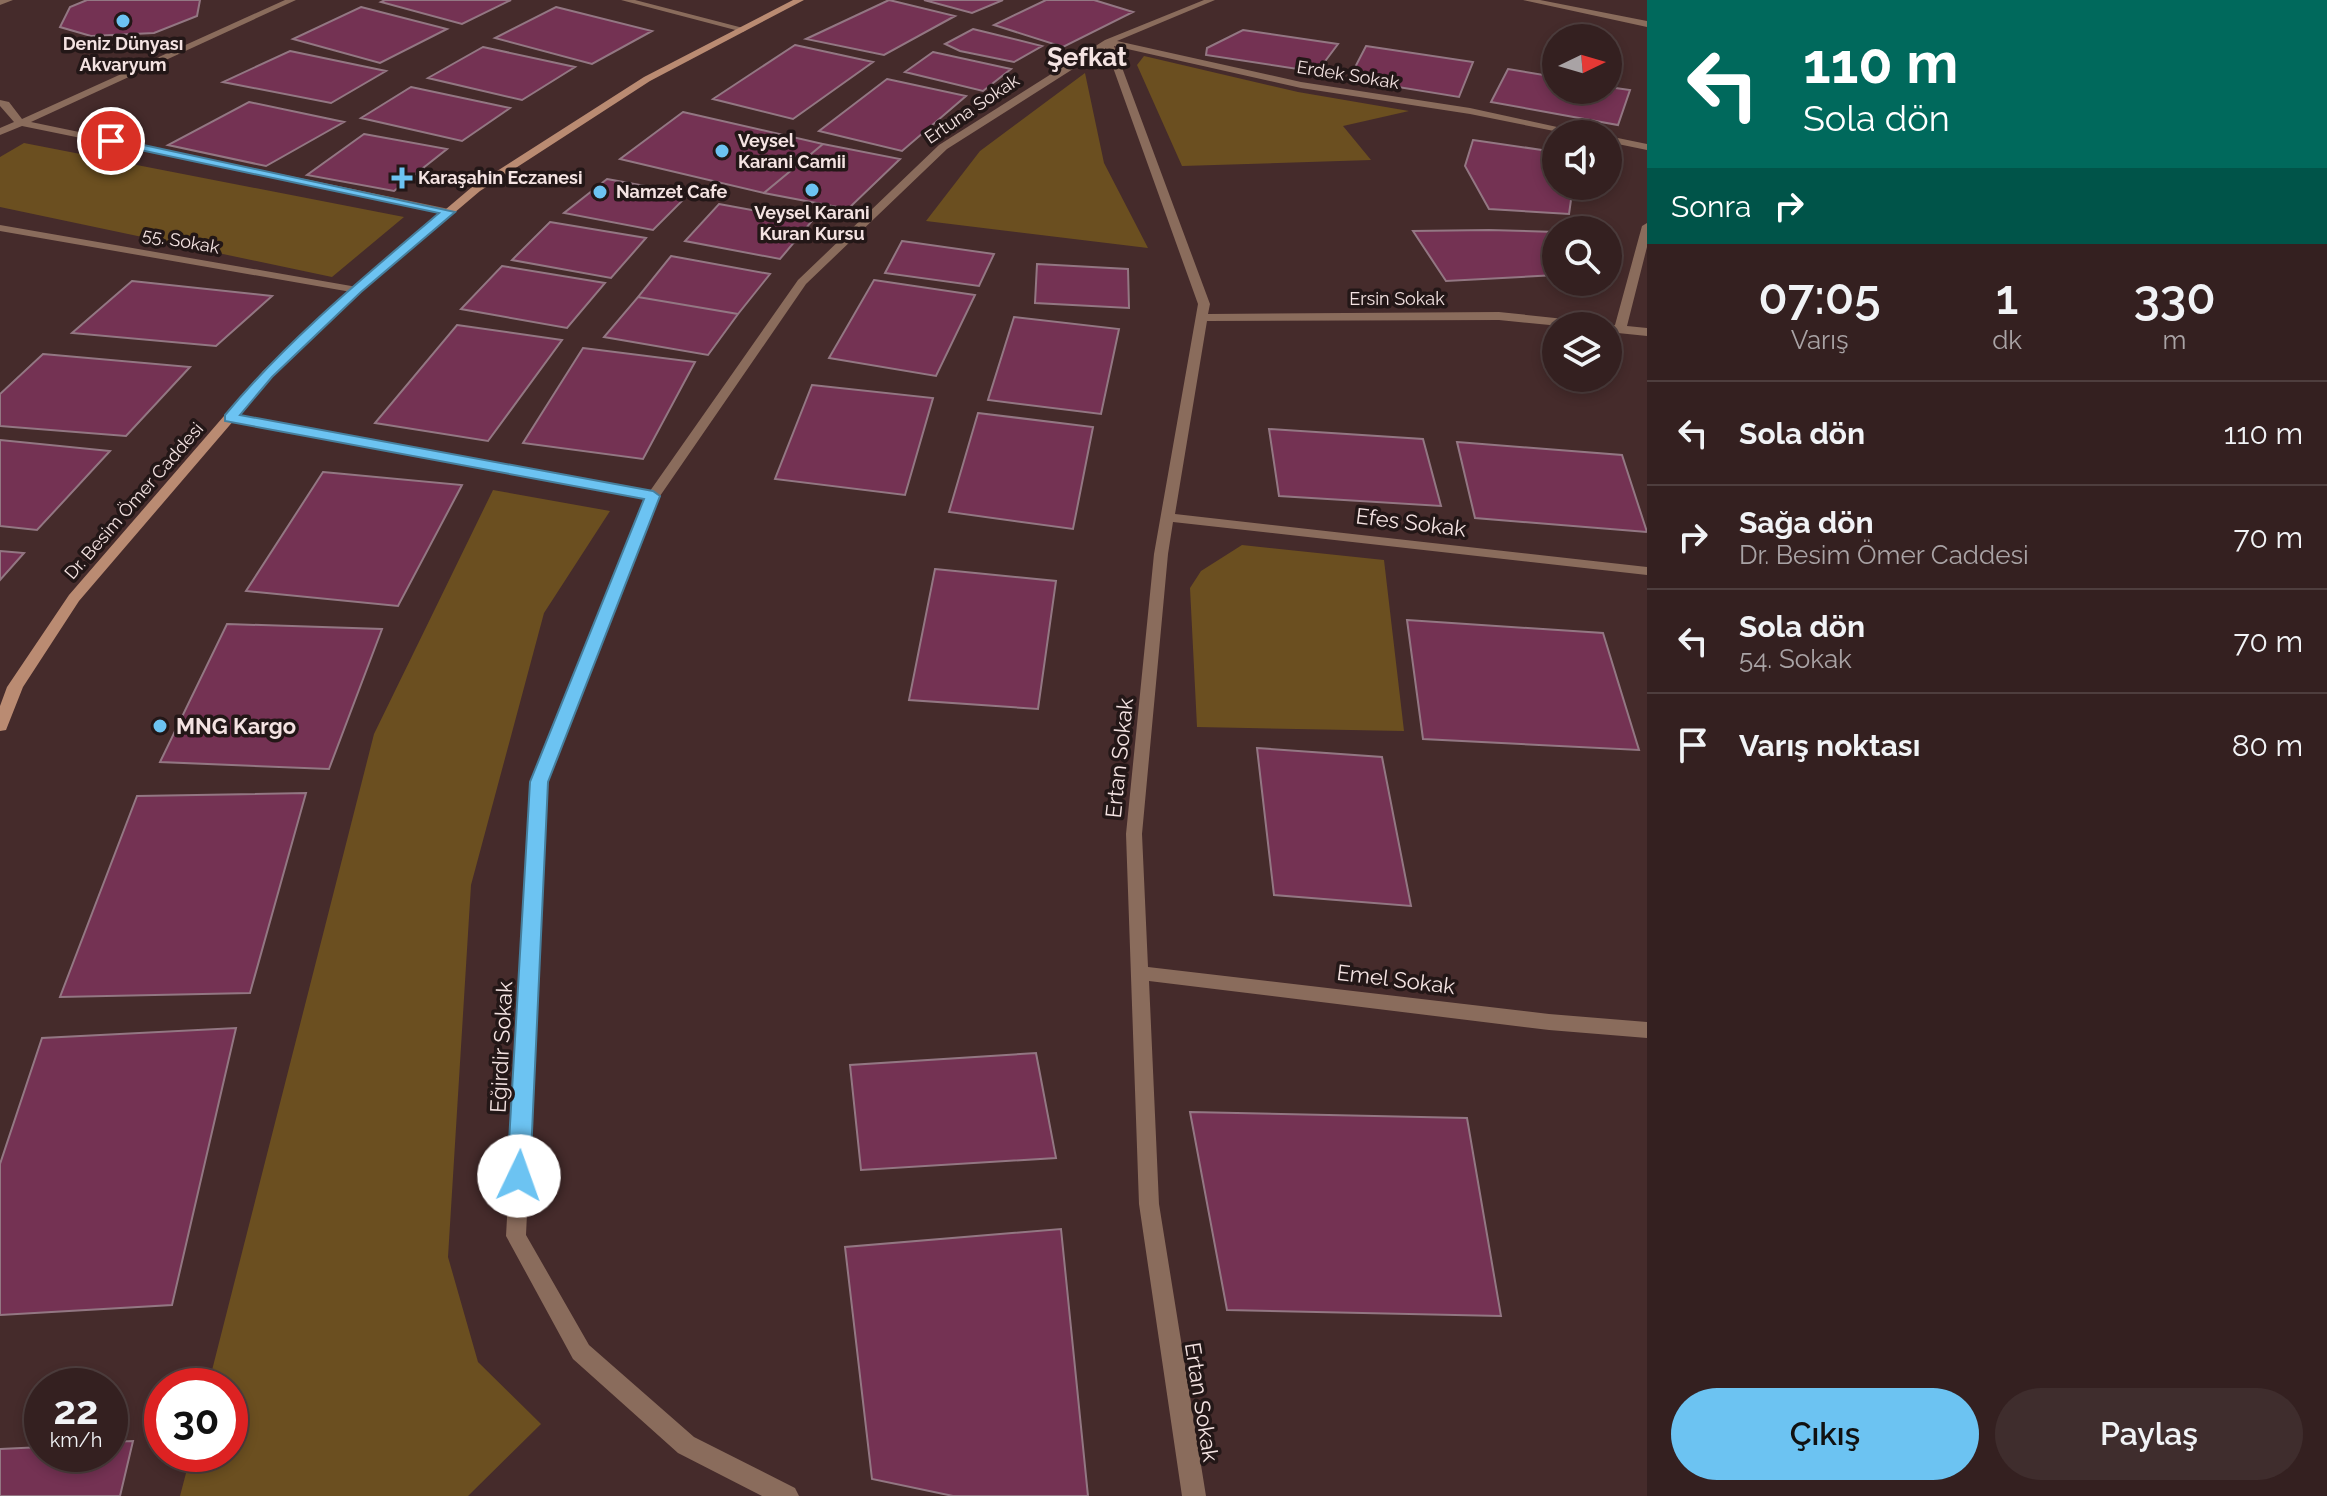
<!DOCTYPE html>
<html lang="tr">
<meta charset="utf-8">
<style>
body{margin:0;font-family:Raleway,sans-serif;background:#3f2d2d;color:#f1f3f6;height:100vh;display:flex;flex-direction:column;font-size:30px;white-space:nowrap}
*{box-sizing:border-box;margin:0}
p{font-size:26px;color:#a9a3a5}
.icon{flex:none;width:44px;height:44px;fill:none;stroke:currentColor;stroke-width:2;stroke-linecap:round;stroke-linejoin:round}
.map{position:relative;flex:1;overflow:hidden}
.details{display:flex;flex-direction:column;background:#342020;width:680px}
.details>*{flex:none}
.banner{background:#00695c;color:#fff;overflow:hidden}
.needle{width:52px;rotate:85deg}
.tools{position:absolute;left:1542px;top:24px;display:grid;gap:16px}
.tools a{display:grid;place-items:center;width:80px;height:80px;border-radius:50%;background:#342020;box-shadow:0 4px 12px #0003,0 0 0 2px #4e3e3e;font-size:40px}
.speed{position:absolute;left:24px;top:1368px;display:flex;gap:16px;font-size:40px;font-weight:700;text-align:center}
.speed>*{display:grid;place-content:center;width:104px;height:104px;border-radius:50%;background:#342020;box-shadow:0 4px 12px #0003,0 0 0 2px #4e3e3e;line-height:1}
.speed small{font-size:20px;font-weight:400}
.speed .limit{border:12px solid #d22;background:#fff;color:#111}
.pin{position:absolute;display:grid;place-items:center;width:68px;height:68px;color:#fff;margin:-34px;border:4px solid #fff;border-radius:50%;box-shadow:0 2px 8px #0007}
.me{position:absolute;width:88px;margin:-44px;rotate:3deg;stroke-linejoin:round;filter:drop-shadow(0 0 6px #0008)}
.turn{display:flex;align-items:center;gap:28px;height:168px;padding:0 24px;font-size:36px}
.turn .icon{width:104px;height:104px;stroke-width:2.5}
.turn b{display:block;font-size:56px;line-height:68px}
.then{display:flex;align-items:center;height:76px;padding:0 24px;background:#0003;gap:16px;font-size:30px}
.eta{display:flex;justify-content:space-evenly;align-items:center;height:136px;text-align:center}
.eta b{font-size:48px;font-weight:600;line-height:56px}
.cta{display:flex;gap:16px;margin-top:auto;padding:16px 24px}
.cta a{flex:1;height:92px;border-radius:48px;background:#6cc3f2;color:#111;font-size:32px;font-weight:600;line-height:92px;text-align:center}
.cta a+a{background:#3f2d2d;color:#f1f3f6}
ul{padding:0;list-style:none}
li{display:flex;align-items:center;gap:24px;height:104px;padding:0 24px;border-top:2px solid #4e3e3e}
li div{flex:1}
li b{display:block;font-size:30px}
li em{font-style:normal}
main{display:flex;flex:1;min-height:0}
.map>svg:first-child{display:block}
.green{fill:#6b4f20}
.building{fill:#743253;stroke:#937783;stroke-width:2}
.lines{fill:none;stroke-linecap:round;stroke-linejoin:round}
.minor{fill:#8a6c5c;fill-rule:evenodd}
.secondary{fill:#ba8b72;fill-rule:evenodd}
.route{fill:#6cc3f2;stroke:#467f9d;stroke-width:2}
.poi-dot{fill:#6cc3f2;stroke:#231717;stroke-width:3}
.labels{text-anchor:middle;stroke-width:7;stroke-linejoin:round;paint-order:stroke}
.far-poi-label{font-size:18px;font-weight:bold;fill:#f4e3e2;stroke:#231717;text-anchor:start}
.far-street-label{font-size:18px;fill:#f4e3e2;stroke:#231717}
.street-label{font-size:22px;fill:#f4e3e2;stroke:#231717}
.poi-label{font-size:22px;font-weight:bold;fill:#f4e3e2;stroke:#231717;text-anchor:start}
.far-district-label{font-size:26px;font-weight:bold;fill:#f4e3e2;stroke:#231717}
</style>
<main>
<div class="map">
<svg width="1647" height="1496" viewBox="0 0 1647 1496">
<rect width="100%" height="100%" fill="#452b2b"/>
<!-- green -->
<path class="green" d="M1144,56l154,36 111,19 -66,15 28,34 -189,6 -45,-101z
M1085,73l19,90 44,85 -222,-27 54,-70z
M24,143l380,74 -72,60 -332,-70v-50z
M493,490l117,21 -66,102 -73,272 -23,372 30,105 63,62 -73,72h-288l11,-42h39v-68h-22l166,-652z
M1242,545l142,15 20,171 -207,-4 -7,-139 11,-17z"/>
<!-- building -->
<path class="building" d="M87,0h113l-3,16 -43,17 -63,3 -31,-9 10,-20z
M385,0h126l-49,24 -81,-22z
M889,0l66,16 -71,39 -78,-16z
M924,0h79l-31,13z
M1046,0h48l39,12 -70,35 -69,-22z
M361,7l86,22 -67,34 -87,-24z
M556,7l96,24 -60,33 -97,-26z
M973,29l69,17 -28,16 -54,-11 -15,-7z
M1243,30l95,14 -21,28 -111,-17 1,-7z
M795,45l78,17 -80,57 -80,-20z
M1366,46l107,16 -14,35 -110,-18z
M483,47l92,20 -53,33 -94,-22z
M290,51l96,20 -55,32 -108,-21z
M933,52l78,17 -28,22 -78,-19z
M1508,69l48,8v13h52v-3l22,3 -12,35 -127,-23z
M887,79l79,17 -64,55 -83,-20z
M411,87l99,21 -48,33 -101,-23z
M249,102l95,20 -78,44 -98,-21z
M683,112l140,32 -59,49 -144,-34z
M364,134l83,15 -53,42 -87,-16z
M1473,140l83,12v34h17l-4,28 -80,-5 -24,-43z
M823,144l77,15 -52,50 -84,-16z
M607,179l82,15 -36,36 -89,-17z
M719,204l93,17 -32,38 -95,-18z
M550,222l96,16 -35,40 -99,-18z
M1489,230l67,2v43l-110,6 -33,-50z
M902,241l92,13 -15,32 -94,-13z
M671,256l99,18 -32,40 -100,-17z
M1037,264l91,5 1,39 -94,-5z
M502,266l103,17 -38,45 -106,-19z
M874,280l101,15 -39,81 -107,-18z
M132,281l140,15 -56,50 -144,-13z
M638,297l100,17 -30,41 -104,-18z
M1014,317l105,12 -18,85 -113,-14z
M457,325l105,15 -74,101 -113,-18z
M583,348l112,14 -52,97 -120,-16z
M43,354l147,13 -64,69 -126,-10v-32z
M812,385l121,13 -28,97 -130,-16z
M978,413l115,14 -20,102 -124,-17z
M1269,429l154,10 18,67 -162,-10z
M0,440l110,11 -73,79 -37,-4z
M1457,442l165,13 25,77 -172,-14z
M323,472l139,13 -64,121 -152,-15z
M0,551l24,2 -24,27z
M935,569l121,12 -18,128 -129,-9z
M1407,620l196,13 36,117 -216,-11z
M227,624l155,5 -53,140 -169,-7z
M1257,748l125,9 29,149 -137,-11z
M306,793l-56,200 -190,4 77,-201z
M236,1028l-64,277 -172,10v-151l42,-126z
M1036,1053l20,105 -195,12 -11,-105z
M1190,1112l277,6 34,198 -274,-6z
M1061,1229l27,267h-135l-81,-17 -27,-232z
M133,1441l-13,55h-120v-47l42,-2v7h68v-12z"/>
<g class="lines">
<!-- minor -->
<path class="minor" d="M0,0h13l-13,5z
M285,0h11l-265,122 418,87 5,3 -1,2 -431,-88 -22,9v-7l14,-6 -14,-16v-6l9,2 13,17z
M621,0h14l112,29 -4,3z
M1204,0h11l-98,41 184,41 169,26 119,26h-20l-99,-20 -169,-26 -187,-42 96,258 -2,10 291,-2 94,10 6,4h-39l-61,-6 -292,1 -32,193 472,53v8l-474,-53 -5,32 -26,280 6,133 401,47 98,8v16l-98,-8 -400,-49 10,223 47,292h-24l-43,-292 -13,-370 28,-280 44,-250 -92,-256 -159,101 -141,135 -146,212 -113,286 -21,453 63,110 105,92 101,51 4,8h-37l-84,-43 -105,-94 -67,-123 25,-454 114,-283 -415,-77 -6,-4 6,-4 420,77 148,-211 141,-135 166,-105z
M1523,0h17l107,21v6z
M1608,136l39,8v6l-39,-8z
M1647,223v24l-20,79 20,2v8l-39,-4v-6h-5l12,-1 27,-99z
M0,225l357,62 6,3 -6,3 -357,-62z"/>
<!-- secondary -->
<path class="secondary" d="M793,0h11l-154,81 -170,110 -119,101 -90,85 -192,224 -56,86 -17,43 -6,1v-25l7,-19 62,-92 194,-224 90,-83 119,-101 172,-110z"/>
</g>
<!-- route -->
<path class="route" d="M111,138l344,74 -94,80 -89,85 -32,38 413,76 7,5 -112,286 -18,394 -3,7 -8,3 -9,-3 -3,-7 23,-394 114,-283 -419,-78v-6c63,-76 139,-138 214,-202l-332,-70v-4z"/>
<!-- markers -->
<g class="poi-dot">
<circle cx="123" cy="21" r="8"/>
<circle cx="722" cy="151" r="8"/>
<path d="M398 166h8v8h8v8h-8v8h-8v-8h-8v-8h8z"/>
<circle cx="812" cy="190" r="8"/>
<circle cx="600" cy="192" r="8"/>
<circle cx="160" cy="726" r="8"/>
</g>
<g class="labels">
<!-- far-poi labels -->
<g class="far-poi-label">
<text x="123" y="50" text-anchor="middle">Deniz Dünyası<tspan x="123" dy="21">Akvaryum</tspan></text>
<text x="738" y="147">Veysel<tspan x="738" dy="21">Karani Camii</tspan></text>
<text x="418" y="184">Karaşahin Eczanesi</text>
<text x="616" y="198">Namzet Cafe</text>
<text x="812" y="219" text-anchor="middle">Veysel Karani<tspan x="812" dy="21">Kuran Kursu</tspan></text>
</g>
<!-- far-street labels -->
<g class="far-street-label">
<text transform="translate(1348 75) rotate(9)" y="6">Erdek Sokak</text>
<text transform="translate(972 109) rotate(-34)" y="6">Ertuna Sokak</text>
<text transform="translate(181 241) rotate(10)" y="6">55. Sokak</text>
<text x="1397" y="305">Ersin Sokak</text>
<text transform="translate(134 501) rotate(-49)" y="6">Dr. Besim Ömer Caddesi</text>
</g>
<!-- street labels -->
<g class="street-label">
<text transform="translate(1411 522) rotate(7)" y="8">Efes Sokak</text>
<text transform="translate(1119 758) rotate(-84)" y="8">Ertan Sokak</text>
<text transform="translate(1396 979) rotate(7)" y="8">Emel Sokak</text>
<text transform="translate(501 1047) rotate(-87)" y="8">Eğirdir Sokak</text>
<text transform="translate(1202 1402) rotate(81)" y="8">Ertan Sokak</text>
</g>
<!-- poi labels -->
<g class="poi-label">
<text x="176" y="734">MNG Kargo</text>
</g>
<!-- far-district labels -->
<g class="far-district-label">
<text x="1087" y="66">Şefkat</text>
</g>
</g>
</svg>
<div class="tools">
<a><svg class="needle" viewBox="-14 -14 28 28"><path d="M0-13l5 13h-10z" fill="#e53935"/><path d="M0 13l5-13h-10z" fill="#a9a3a5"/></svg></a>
<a><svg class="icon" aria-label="sound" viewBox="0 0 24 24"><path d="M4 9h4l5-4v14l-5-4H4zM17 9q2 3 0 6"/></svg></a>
<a><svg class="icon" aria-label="search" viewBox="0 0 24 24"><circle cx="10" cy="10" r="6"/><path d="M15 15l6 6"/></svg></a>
<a><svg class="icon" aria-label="layers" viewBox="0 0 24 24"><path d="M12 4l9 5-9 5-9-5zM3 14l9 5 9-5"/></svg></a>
</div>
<div class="speed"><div>22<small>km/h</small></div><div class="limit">30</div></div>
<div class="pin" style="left:111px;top:141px;background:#d93025"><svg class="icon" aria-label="arrive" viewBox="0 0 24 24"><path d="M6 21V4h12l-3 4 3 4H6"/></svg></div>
<svg class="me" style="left:519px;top:1176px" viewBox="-20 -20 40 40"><circle r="19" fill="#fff"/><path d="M0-13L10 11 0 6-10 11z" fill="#6cc3f2"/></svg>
</div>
<section class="details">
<div class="banner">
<div class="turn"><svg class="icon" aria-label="left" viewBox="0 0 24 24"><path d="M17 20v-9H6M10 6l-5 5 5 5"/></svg><div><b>110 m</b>Sola dön</div></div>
<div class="then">Sonra<svg class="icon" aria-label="right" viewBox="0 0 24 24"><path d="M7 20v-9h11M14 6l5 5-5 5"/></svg></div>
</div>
<div class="eta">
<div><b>07:05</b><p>Varış</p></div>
<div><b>1</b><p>dk</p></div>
<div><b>330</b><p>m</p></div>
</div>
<ul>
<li><svg class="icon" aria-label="left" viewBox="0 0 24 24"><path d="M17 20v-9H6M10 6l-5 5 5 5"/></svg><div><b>Sola dön</b></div><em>110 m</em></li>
<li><svg class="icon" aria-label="right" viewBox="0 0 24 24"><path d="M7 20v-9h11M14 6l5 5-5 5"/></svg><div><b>Sağa dön</b><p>Dr. Besim Ömer Caddesi</p></div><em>70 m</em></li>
<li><svg class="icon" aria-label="left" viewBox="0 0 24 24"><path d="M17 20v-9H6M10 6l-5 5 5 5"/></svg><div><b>Sola dön</b><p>54. Sokak</p></div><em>70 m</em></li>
<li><svg class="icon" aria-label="arrive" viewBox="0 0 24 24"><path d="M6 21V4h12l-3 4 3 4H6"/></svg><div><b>Varış noktası</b></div><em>80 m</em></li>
</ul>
<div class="cta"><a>Çıkış</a><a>Paylaş</a></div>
</section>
</main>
